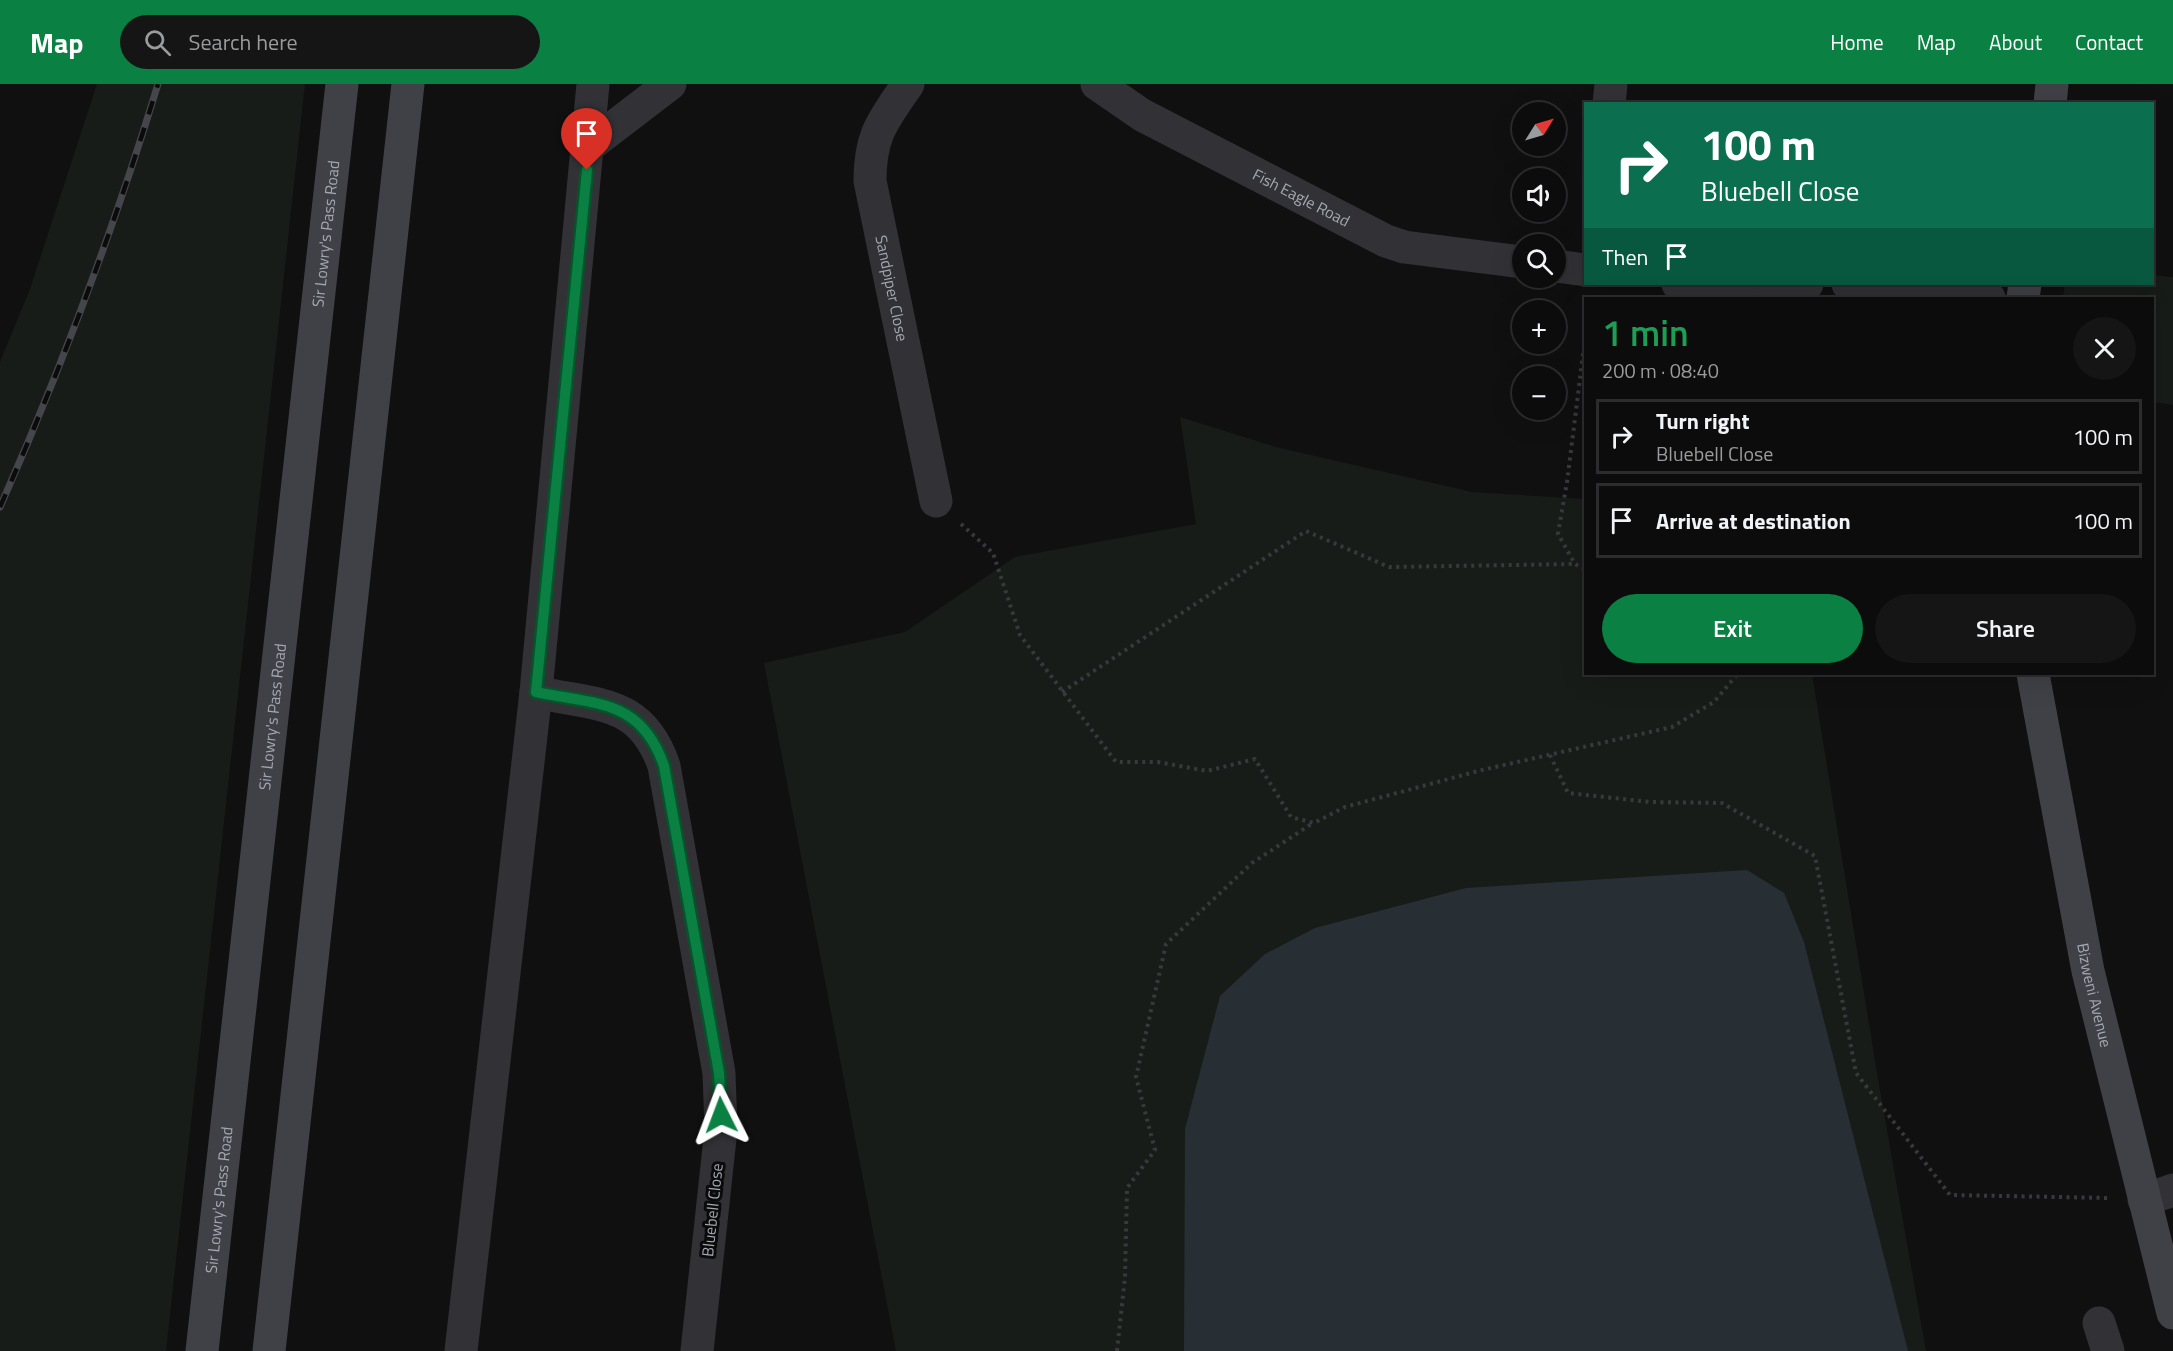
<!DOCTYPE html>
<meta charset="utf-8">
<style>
body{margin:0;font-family:"Titillium Web",sans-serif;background:#151516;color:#f1f3f6;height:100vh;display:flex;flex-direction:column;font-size:22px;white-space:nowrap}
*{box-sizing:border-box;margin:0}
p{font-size:20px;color:#9a9b9d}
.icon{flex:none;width:33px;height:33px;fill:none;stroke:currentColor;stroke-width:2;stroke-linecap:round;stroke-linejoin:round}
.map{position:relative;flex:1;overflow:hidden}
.side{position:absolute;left:1584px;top:213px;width:570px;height:378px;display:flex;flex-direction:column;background:#0c0c0d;border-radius:0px;box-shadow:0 6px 24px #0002,0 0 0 2px #2c2c2e}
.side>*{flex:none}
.guide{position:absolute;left:1584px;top:18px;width:570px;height:183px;border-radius:0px;box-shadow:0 6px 24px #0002,0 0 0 2px #2c2c2e;background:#0b6e4f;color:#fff;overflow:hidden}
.needle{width:39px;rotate:53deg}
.tools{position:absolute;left:1512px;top:18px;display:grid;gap:12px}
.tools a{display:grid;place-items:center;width:54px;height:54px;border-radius:50%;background:#0c0c0d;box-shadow:0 6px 24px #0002,0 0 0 2px #2c2c2e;font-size:30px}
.pin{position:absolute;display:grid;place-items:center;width:51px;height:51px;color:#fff;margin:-62px -26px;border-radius:50% 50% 50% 0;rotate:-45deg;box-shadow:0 0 6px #0007}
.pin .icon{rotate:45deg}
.me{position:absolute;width:66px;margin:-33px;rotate:357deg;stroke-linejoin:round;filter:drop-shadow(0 0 4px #0008)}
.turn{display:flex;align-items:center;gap:21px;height:126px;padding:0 18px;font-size:27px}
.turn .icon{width:78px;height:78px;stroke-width:2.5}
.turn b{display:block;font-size:42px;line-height:51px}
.then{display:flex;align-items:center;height:57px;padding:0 18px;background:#0003;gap:12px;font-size:22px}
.round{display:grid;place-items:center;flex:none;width:63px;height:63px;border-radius:32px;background:#151516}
.overview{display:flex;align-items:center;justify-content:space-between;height:102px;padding:0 18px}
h1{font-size:36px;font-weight:600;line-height:45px;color:#1e9e55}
.action{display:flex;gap:12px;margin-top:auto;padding:12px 18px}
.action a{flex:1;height:69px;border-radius:36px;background:#0b8043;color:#fff;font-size:24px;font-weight:600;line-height:69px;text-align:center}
.action a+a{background:#151516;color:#f1f3f6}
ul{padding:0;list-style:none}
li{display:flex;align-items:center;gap:18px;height:75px;margin:0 12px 9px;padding:0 6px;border:3px solid #2c2c2e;border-radius:0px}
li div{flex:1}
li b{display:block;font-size:22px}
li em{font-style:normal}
header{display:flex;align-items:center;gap:36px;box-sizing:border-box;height:84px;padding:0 30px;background:#0b8043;color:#fff}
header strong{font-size:28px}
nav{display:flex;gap:33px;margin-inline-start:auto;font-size:21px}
.search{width:420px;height:54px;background:#151516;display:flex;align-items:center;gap:15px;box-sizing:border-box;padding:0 21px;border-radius:33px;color:#9a9b9d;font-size:22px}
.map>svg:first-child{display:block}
.green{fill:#171c18}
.water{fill:#282f34}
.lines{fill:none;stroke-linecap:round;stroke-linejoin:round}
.path{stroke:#38393d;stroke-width:4;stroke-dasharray:3 4.5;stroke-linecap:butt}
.street{stroke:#323236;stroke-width:33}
.secondary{stroke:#404146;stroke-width:33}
.rail-casing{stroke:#45464b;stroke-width:7}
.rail{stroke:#0b0b0c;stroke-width:4.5;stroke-dasharray:14;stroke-linecap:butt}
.route-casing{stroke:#07532c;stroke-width:15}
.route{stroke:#0b8043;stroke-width:10}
.labels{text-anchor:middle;stroke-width:6;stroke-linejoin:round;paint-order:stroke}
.street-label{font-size:16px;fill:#a3a7b1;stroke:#0b0b0c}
</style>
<header>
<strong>Map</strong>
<div class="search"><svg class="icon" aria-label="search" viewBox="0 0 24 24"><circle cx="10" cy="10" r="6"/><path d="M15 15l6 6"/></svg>Search here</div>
<nav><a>Home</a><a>Map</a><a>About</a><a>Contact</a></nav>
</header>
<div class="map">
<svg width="2173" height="1267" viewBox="0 0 2173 1267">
<rect width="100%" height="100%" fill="#101011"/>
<!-- green -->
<path class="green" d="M97,0h208l-139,1267h-166v-989l30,-73z
M2153,191l20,2v128l-20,-3 -1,-104h-89l2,-14h87z
M1180,333l96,30 196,45 113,7 1,175h226l66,405 48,272h-1030l-132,-688 141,-31 110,-75 181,-33z"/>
<!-- water -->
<path class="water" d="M1747,786l37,23 20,49 104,409h-724l1,-222 35,-133 45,-42 50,-26 151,-40z"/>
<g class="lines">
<!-- path -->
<path class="path" d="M1586,247l-19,151 -9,52 17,30 11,6
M961,440l32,29 27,82 96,127h42l49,9 48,-12 36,58 23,6 31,-16 137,-37 190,-43 42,-25 21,-25v-3
M1062,608l244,-161 83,36 186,-3
M1550,671l18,38 82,9 72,1 93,53 41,217 94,122 160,3
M1117,1267l8,-74 2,-89 28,-38 -19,-73 30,-133 86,-81 61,-40"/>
<!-- street -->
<g class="street">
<path id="s1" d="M908,0c-25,37 -38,50 -38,97l66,320"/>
<path id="s2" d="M1097,0l45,31 244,126 18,6 118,15"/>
<path d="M1609,20l2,-20"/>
<path d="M589,62l81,-62"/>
<path d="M1556,182l30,4"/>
<path d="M1678,200l97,14"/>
<path d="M1848,200l141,14"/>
<path d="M1772,213l35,-13"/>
<path d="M536,608c61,14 105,7 128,74l55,307 2,56 -24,222"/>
<path d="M2144,1116l29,-10"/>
<path d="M2099,1239l9,28"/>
<path d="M461,1267l75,-659 57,-608"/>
</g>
<!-- secondary -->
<g class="secondary">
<path d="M2050,20l2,-20"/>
<path d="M2023,214l2,-14"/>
<path id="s3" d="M2033,590l55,297 85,342"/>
<path id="s4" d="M202,1267l140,-1267"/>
<path d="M269,1267l139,-1267"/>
</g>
<!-- rail casing -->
<g class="rail-casing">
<path id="rail" d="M0,423c61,-138 114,-278 158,-423"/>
</g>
<!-- rail -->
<use href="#rail" class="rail"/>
</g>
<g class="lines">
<!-- route casing -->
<g class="route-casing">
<path id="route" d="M587,86l-51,522c61,13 105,7 128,74l55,307 2,42"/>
</g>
<!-- route -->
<use href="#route" class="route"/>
</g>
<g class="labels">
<!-- street labels -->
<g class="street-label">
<text dy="6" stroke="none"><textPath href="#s2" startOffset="234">Fish Eagle Road</textPath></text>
<text dy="6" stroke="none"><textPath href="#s4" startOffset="1124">Sir Lowry's Pass Road</textPath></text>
<text dy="6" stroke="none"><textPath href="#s1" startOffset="216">Sandpiper Close</textPath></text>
<text dy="6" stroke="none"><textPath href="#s4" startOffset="638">Sir Lowry's Pass Road</textPath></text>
<text dy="6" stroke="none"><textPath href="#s3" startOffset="327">Bizweni Avenue</textPath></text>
<text dy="6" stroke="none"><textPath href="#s4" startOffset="152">Sir Lowry's Pass Road</textPath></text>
<text transform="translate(712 1126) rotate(-84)" y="6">Bluebell Close</text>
</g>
</g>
</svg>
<div class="tools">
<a><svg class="needle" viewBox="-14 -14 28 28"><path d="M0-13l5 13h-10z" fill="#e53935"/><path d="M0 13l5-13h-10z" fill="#9a9b9d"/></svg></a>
<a><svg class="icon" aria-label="sound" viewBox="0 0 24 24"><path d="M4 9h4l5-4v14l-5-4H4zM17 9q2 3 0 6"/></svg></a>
<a><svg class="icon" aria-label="search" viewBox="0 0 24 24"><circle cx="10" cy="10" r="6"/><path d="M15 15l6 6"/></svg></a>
<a>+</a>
<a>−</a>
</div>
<div class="pin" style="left:587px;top:86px;background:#d93025"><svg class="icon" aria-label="arrive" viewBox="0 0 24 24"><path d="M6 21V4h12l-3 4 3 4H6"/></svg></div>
<svg class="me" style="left:721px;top:1031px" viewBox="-20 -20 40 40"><path d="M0-17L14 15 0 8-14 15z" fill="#0b8043" stroke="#fff" stroke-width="4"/></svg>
<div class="guide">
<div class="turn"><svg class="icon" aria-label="right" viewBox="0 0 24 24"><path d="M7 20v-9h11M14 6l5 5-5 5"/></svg><div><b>100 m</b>Bluebell Close</div></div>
<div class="then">Then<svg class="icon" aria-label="arrive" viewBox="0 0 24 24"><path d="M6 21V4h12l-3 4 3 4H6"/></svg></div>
</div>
<section class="side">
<div class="overview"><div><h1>1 min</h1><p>200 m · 08:40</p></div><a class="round"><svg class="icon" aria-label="close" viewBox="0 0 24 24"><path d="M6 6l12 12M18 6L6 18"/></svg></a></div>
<ul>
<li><svg class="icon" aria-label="right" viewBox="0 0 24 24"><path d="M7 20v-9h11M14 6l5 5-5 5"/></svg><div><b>Turn right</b><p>Bluebell Close</p></div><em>100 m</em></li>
<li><svg class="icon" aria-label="arrive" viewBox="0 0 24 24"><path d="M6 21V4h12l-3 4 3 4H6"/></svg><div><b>Arrive at destination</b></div><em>100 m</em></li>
</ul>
<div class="action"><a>Exit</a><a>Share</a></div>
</section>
</div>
